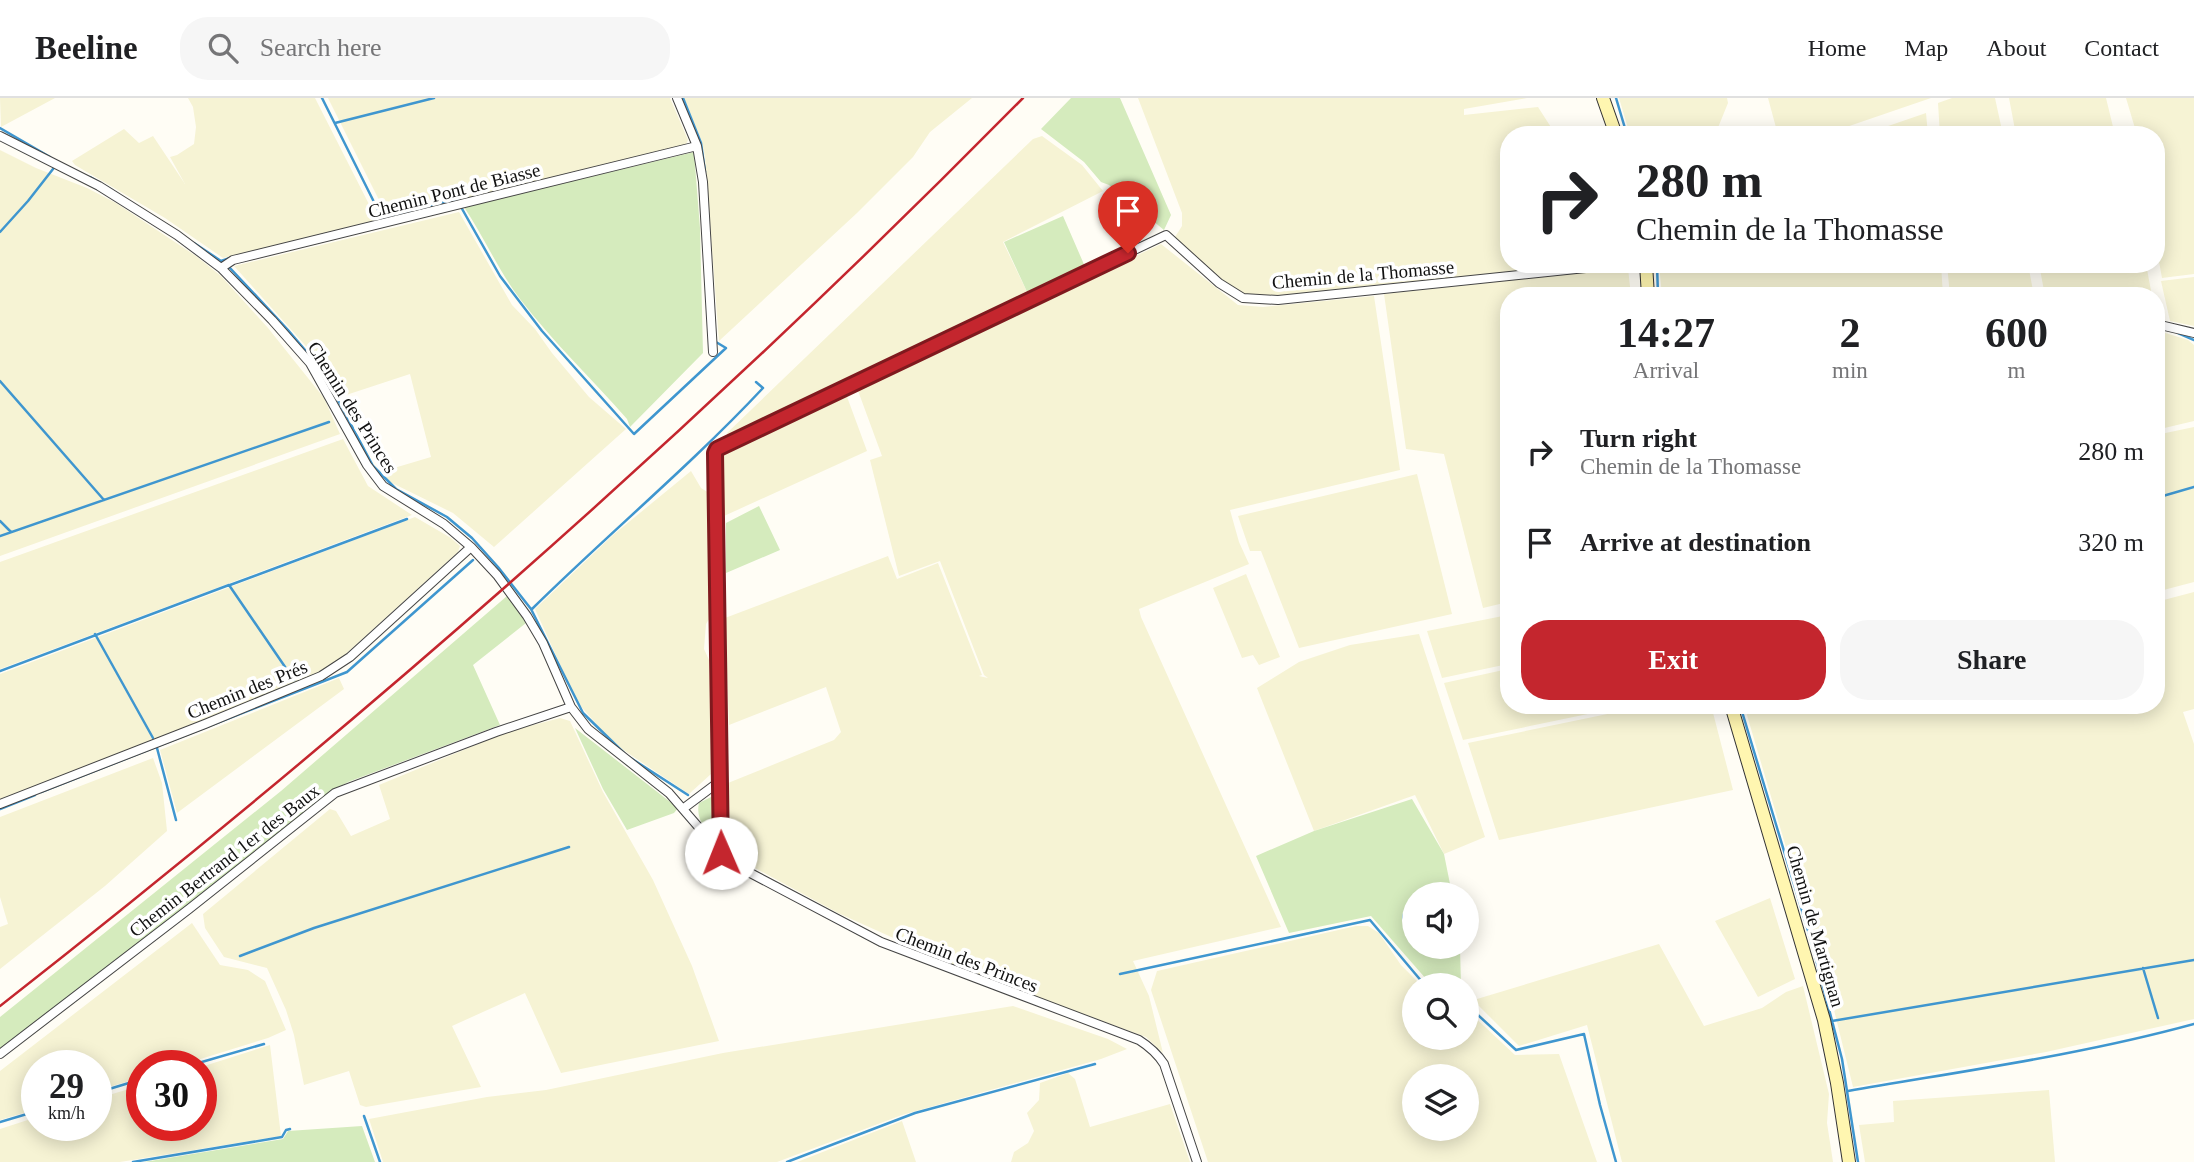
<!DOCTYPE html>
<meta charset="utf-8">
<style>
body{margin:0;font-family:Georgia,serif;background:#f6f6f6;color:#202124;height:100vh;display:flex;flex-direction:column;font-size:26px;white-space:nowrap}
*{box-sizing:border-box;margin:0}
p{font-size:23px;color:#757577}
.icon{flex:none;width:38px;height:38px;fill:none;stroke:currentColor;stroke-width:2;stroke-linecap:round;stroke-linejoin:round}
.map{position:relative;flex:1;overflow:hidden}
.drawer{position:absolute;left:1500px;top:189px;width:665px;height:427px;display:flex;flex-direction:column;background:#fff;border-radius:28px;box-shadow:0 4px 18px #0003}
.drawer>*{flex:none}
.top-card{position:absolute;left:1500px;top:28px;width:665px;height:147px;border-radius:28px;box-shadow:0 4px 18px #0003;background:#fff;color:#202124;overflow:hidden}
.fabs{position:absolute;left:1402px;top:784px;display:grid;gap:14px}
.fabs a{display:grid;place-items:center;width:77px;height:77px;border-radius:50%;background:#fff;box-shadow:0 4px 18px #0003;font-size:35px}
.speed{position:absolute;left:21px;top:952px;display:flex;gap:14px;font-size:35px;font-weight:700;text-align:center}
.speed>*{display:grid;place-content:center;width:91px;height:91px;border-radius:50%;background:#fff;box-shadow:0 4px 18px #0003;line-height:1}
.speed small{font-size:18px;font-weight:400}
.speed .limit{border:10px solid #d22;background:#fff;color:#111}
.pin{position:absolute;display:grid;place-items:center;width:60px;height:60px;color:#fff;margin:-72px -30px;border-radius:50% 50% 50% 0;rotate:-45deg;box-shadow:0 0 7px #0007}
.pin .icon{rotate:45deg}
.me{position:absolute;width:77px;margin:-38px;rotate:359deg;stroke-linejoin:round;filter:drop-shadow(0 0 5px #0008)}
.turn{display:flex;align-items:center;gap:24px;height:147px;padding:0 21px;font-size:32px}
.turn .icon{width:91px;height:91px;stroke-width:2.5}
.turn b{display:block;font-size:49px;line-height:60px}
.eta{display:flex;justify-content:space-evenly;align-items:center;height:119px;text-align:center}
.eta b{font-size:42px;font-weight:700;line-height:49px}
.button{display:flex;gap:14px;margin-top:auto;padding:14px 21px}
.button a{flex:1;height:80px;border-radius:28px;background:#c4262e;color:#fff;font-size:28px;font-weight:700;line-height:80px;text-align:center}
.button a+a{background:#f6f6f6;color:#202124}
ul{padding:0;list-style:none}
li{display:flex;align-items:center;gap:21px;height:91px;padding:0 21px}
li div{flex:1}
li b{display:block;font-size:26px}
li em{font-style:normal}
header{display:flex;align-items:center;gap:42px;box-sizing:border-box;height:98px;padding:0 35px;background:#fff;border-bottom:2px solid #e0e0e0}
header strong{font-size:33px}
nav{display:flex;gap:38px;margin-inline-start:auto;font-size:24px}
.search{width:490px;height:63px;background:#f6f6f6;display:flex;align-items:center;gap:18px;box-sizing:border-box;padding:0 24px;border-radius:28px;color:#757577;font-size:26px}
.map>svg:first-child{display:block}
.farmland{fill:#f6f3d4;fill-rule:evenodd}
.green{fill:#d5ebbd}
.water{fill:#b9e0f7;stroke:#3f96cf;stroke-width:2}
.lines{fill:none;stroke-linecap:round;stroke-linejoin:round}
.stream{stroke:#3f96cf;stroke-width:2.5}
.street-casing{stroke:#444;stroke-width:10}
.secondary-casing{stroke:#333;stroke-width:14}
.street{stroke:#fff;stroke-width:8}
.secondary{stroke:#fff6b0;stroke-width:12}
.rail{stroke:#c4262e;stroke-width:2.5}
.route-casing{stroke:#7f191e;stroke-width:18}
.route{stroke:#c4262e;stroke-width:12}
.labels{text-anchor:middle;stroke-width:7;stroke-linejoin:round;paint-order:stroke}
.street-label{font-size:19px;fill:#111;stroke:#fff}
</style>
<header>
<strong>Beeline</strong>
<div class="search"><svg class="icon" aria-label="search" viewBox="0 0 24 24"><circle cx="10" cy="10" r="6"/><path d="M15 15l6 6"/></svg>Search here</div>
<nav><a>Home</a><a>Map</a><a>About</a><a>Contact</a></nav>
</header>
<div class="map">
<svg width="2194" height="1064" viewBox="0 0 2194 1064">
<rect width="100%" height="100%" fill="#fffdf5"/>
<!-- farmland -->
<path class="farmland" d="M0,0h55l-54,29z
M188,0h127l62,122 -154,38 -58,-40 -90,-53 -3,-4 52,-32 15,14 14,-7 32,48 -15,-27 7,-2 17,-11 2,-17 -3,-20z
M328,0h342l18,42 -3,6 -221,54 -4,-7 -75,19z
M684,0h288l-42,34 -17,25 -56,56 -138,128 -14,-184 -3,-15z
M1138,0h389l-63,11v6l74,-8 18,28h-48v129h83l-282,31 -50,2 -17,-3 -17,-11 -50,-46 7,-11v-13z
M1619,0h108l1,5 -13,32h-85z
M1768,0h163l-108,37h-45z
M1952,0h43l8,37h-63l-2,-32z
M2009,0h97l9,37h-99z
M2126,0h68v176l-32,4 -6,-33v-110h-19z
M1926,15l2,22h-66z
M1042,38l40,29 21,26 -100,51 26,54 -132,62 -119,60 -50,22 -1,-7 306,-294z
M0,52l36,18 51,20 29,15 80,53 25,20 47,52 56,70 16,36 -340,122z
M459,114l53,93 23,24 17,24 37,44 37,32 -132,118 -41,-34 -65,-32 -4,-10 47,-14 -21,-83 -70,23 -18,-33 -88,-98z
M1161,146l77,61 25,2 111,-11 26,174 -170,40 9,32 10,22 -110,45 2,8 140,310 -148,34 16,35 14,57 -17,-16 -177,-65 -131,-59 -83,-45 -24,-20 -3,-65 106,-43 7,-8 -15,-45 -97,38 -4,-107 163,-62 9,23 41,-16 44,112 -3,1 9,2 -4,-3 -44,-114 -41,15 -29,-116 12,-4 -25,-68z
M1659,166h282l2,32h-281z
M1947,166h81l6,32h-84z
M2039,166h107l6,32h-107z
M1628,170l3,28h-123v141l-2,1 2,10v154l-25,6 -39,-154 -38,-5 -22,-155z
M2194,179v49l-24,-5 -9,-40z
M2156,232l32,10 6,5v76l-38,9z
M846,296l21,57 -143,65 -1,-61 7,-6z
M2194,329v155l-38,10v-157z
M343,341l25,47 44,29 -412,154v-107z
M691,373l10,17 8,5 2,123 -5,8 -2,25 5,11 3,68 -1,46 -22,20 -76,-51 -36,-41 -42,-93 78,-74z
M1417,376l35,140 -153,34 -38,-97h-11l-12,-35z
M415,419l36,21 9,8 -2,6 -120,109 -44,25 -294,115v-127z
M1246,476l34,83 -21,8 -6,-10 -11,3 -29,-70z
M2194,494v117l-11,3 11,32v275l-148,33 -193,35 -19,-77 -90,-305h412v-103z
M1508,517v49l-66,14 -15,-47z
M1419,536l66,203 -41,17 -29,-59 -101,36 -57,-143 42,-26 51,-17z
M1508,571v36h123l-168,35 -19,-57z
M339,580l5,11 -167,124 -17,-63z
M1651,607h60l22,85 -234,50 -31,-97z
M560,620l10,3 33,71 50,88 39,86 27,75 -158,32 -36,-80 -73,33 29,61 -115,20 -6,-2 -11,-34 -45,14 -10,-50 -8,-25 -19,-42 -43,-11 -19,-29 -2,-14 127,-105 6,2 15,25 39,-17 -11,-34 128,-53z
M153,660l9,25 5,48 -62,55 -105,83v-42l8,-3 -8,-27v-80z
M1770,800l25,81 -37,18 -43,-76z
M192,825l28,42 28,5 17,11 21,49 -18,8 -90,28h-36v11l-46,14v-25h-59v43l-37,11v-49z
M1356,828h12l11,7 22,32 20,20h-7v53h52l1,-28 48,45 44,-1 38,108h-389l-57,-172 6,-19zM1414,978h52v53h-52z
M1659,846l45,82 58,-18 24,-16 17,-6 26,108 -2,29 6,39h-211l-35,-137 -68,21 -42,-42v-5z
M1013,908l95,33 19,10 -26,10 -199,56 -125,47h-394l-14,-43 118,-22 59,-7 177,-37z
M270,947l11,91 -161,26h-120v-33l37,-12v8h59v-26l46,-14v40h59v-58z
M1068,975l7,6 15,48 80,-23 20,58h-179l3,-10 14,-9 6,-12 -7,-18 12,-13 1,-17z
M2049,992l6,72h-190l-6,-37 35,-3 -1,-21z
M902,1023l14,41h-119z"/>
<!-- green -->
<path class="green" d="M1071,0h49l51,117 -7,15 -55,-45 -8,-3 -17,-20 -43,-33z
M694,54l6,76 3,125 -73,74 -3,-8c-35,-40 -75,-78 -107,-120 -22,-29 -36,-62 -56,-92z
M1063,118l23,53 -57,27 -25,-54z
M759,408l21,44 -54,23v-50z
M507,498l19,27 -53,42 27,60 -152,57 -26,15 -78,64 -244,190v-34l281,-226z
M575,630l103,80 -4,5 -47,17 -24,-41z
M717,696l2,35 -2,15c-10,-13 -22,-24 -18,-41z
M1412,701l32,55 8,40h-38v53h46l1,38h-21l-13,-5 -56,-64 -82,17 -33,-77 58,-25z
M362,1028l13,36h-231l139,-23 5,-8z"/>
<!-- water -->
<path class="water" d="M1414,808v26h-6l-5,-14 1,-5z"/>
<g class="lines">
<!-- stream -->
<path class="stream" d="M322,0l60,120 74,-19 2,2
M683,0l18,45 4,29
M1616,0l11,37
M335,25l99,-25
M0,30l50,29
M90,79l22,13
M461,109l39,69 42,55 92,103 92,-86 -10,-6
M0,134l28,-31 25,-32
M194,145l27,18 9,-3
M1657,166l1,32
M230,170l58,62 34,40 51,96 23,23 51,28 25,21 26,29 33,42 52,104 41,40
M2178,235l16,7
M0,283l104,119
M2156,400l38,-11
M0,423l11,11
M0,438l329,-114
M230,487l177,-66
M532,511c76,-75 158,-143 231,-221l-7,-6
M95,536l58,104
M0,573l229,-86 65,95
M1740,607l72,239 30,115 16,103
M157,650l19,72
M629,659l59,38
M41,694l306,-120 126,-112
M0,711l35,-14
M240,858l74,-28 255,-81
M2143,870l15,50
M1120,876l250,-54 53,63 6,2
M1466,906l50,46 68,-16 16,71 16,57
M1832,923l362,-61
M188,968l76,-22
M1848,993c115,-20 233,-36 346,-67
M96,995l46,-14
M364,1018l16,46
M0,1024l37,-11
M133,1064l149,-25 4,-7 4,-1
M787,1064l128,-49 180,-49"/>
<!-- street casing -->
<g class="street-casing">
<path id="street" d="M677,0l20,48 6,36 10,170
M0,38l99,50 78,49 44,33 51,52 38,43 57,102 16,21 61,38 27,23 26,28 30,41 16,27 28,64 17,22 81,64 52,60 16,13 144,76 258,98c11,7 18,13 25,24l33,98
M221,170l12,-8 464,-114
M2156,226l38,9
M0,706l205,-80 116,-48 29,-19 121,-110
M684,710l36,-27
M721,755l-6,-400 4,-6 447,-212 53,48 24,15 35,2 346,-36
M0,956l189,-145 146,-116 161,-61 75,-25"/>
</g>
<!-- secondary casing -->
<g class="secondary-casing">
<path id="secondary" d="M1603,0l13,37
M1646,166l2,32
M1731,607l93,315 13,63 12,79"/>
</g>
<!-- street -->
<use href="#street" class="street"/>
<!-- secondary -->
<use href="#secondary" class="secondary"/>
<!-- rail -->
<path class="rail" d="M0,908c359,-281 703,-583 1023,-908"/>
</g>
<g class="lines">
<!-- route casing -->
<g class="route-casing">
<path id="route" d="M721,755l-6,-400 2,-4 411,-196"/>
</g>
<!-- route -->
<use href="#route" class="route"/>
</g>
<g class="labels">
<!-- street labels -->
<g class="street-label">
<text transform="translate(454 92) rotate(-14)" y="7">Chemin Pont de Biasse</text>
<text transform="translate(1363 176) rotate(-5)" y="7">Chemin de la Thomasse</text>
<text transform="translate(353 309) rotate(58)" y="7">Chemin des Princes</text>
<text transform="translate(247 591) rotate(-22)" y="7">Chemin des Prés</text>
<text transform="translate(224 762) rotate(-38)" y="7">Chemin Bertrand 1er des Baux</text>
<text transform="translate(1816 828) rotate(74)" y="7">Chemin de Martignan</text>
<text transform="translate(967 861) rotate(21)" y="7">Chemin des Princes</text>
</g>
</g>
</svg>
<div class="fabs">
<a><svg class="icon" aria-label="sound" viewBox="0 0 24 24"><path d="M4 9h4l5-4v14l-5-4H4zM17 9q2 3 0 6"/></svg></a>
<a><svg class="icon" aria-label="search" viewBox="0 0 24 24"><circle cx="10" cy="10" r="6"/><path d="M15 15l6 6"/></svg></a>
<a><svg class="icon" aria-label="layers" viewBox="0 0 24 24"><path d="M12 4l9 5-9 5-9-5zM3 14l9 5 9-5"/></svg></a>
</div>
<div class="speed"><div>29<small>km/h</small></div><div class="limit">30</div></div>
<div class="pin" style="left:1128px;top:155px;background:#d93025"><svg class="icon" aria-label="arrive" viewBox="0 0 24 24"><path d="M6 21V4h12l-3 4 3 4H6"/></svg></div>
<svg class="me" style="left:721px;top:755px" viewBox="-20 -20 40 40"><circle r="19" fill="#fff"/><path d="M0-13L10 11 0 6-10 11z" fill="#c4262e"/></svg>
<div class="top-card">
<div class="turn"><svg class="icon" aria-label="right" viewBox="0 0 24 24"><path d="M7 20v-9h11M14 6l5 5-5 5"/></svg><div><b>280 m</b>Chemin de la Thomasse</div></div>
</div>
<section class="drawer">
<div class="eta">
<div><b>14:27</b><p>Arrival</p></div>
<div><b>2</b><p>min</p></div>
<div><b>600</b><p>m</p></div>
</div>
<ul>
<li><svg class="icon" aria-label="right" viewBox="0 0 24 24"><path d="M7 20v-9h11M14 6l5 5-5 5"/></svg><div><b>Turn right</b><p>Chemin de la Thomasse</p></div><em>280 m</em></li>
<li><svg class="icon" aria-label="arrive" viewBox="0 0 24 24"><path d="M6 21V4h12l-3 4 3 4H6"/></svg><div><b>Arrive at destination</b></div><em>320 m</em></li>
</ul>
<div class="button"><a>Exit</a><a>Share</a></div>
</section>
</div>
